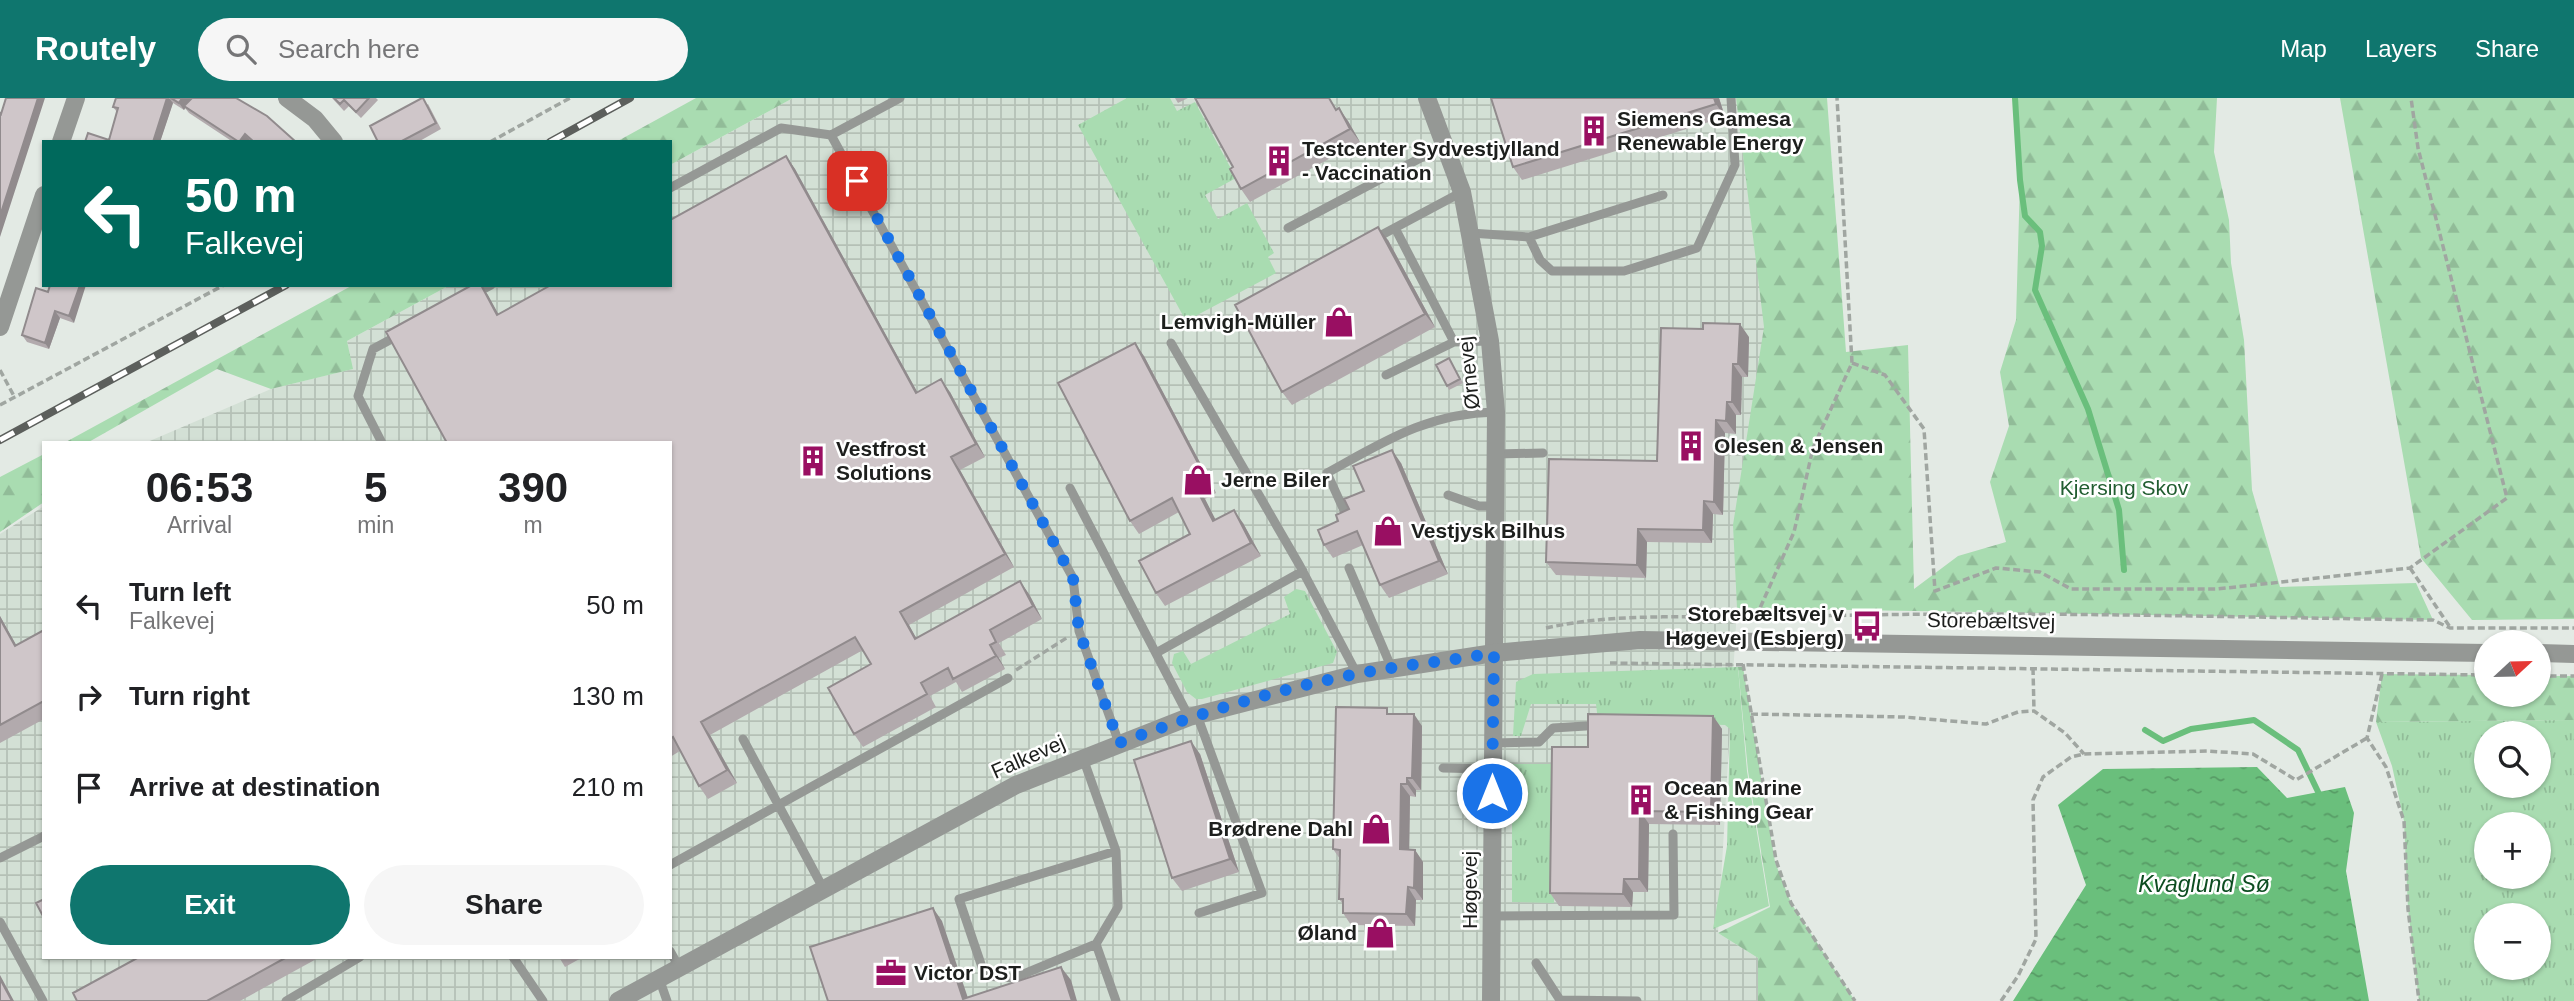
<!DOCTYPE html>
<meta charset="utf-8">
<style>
body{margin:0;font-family:Arial,sans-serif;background:#f6f6f6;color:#202124;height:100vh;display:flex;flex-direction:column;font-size:26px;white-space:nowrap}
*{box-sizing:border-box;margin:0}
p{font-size:23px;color:#757577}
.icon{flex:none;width:38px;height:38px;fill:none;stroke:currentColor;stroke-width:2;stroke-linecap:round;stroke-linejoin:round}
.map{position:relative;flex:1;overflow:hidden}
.drawer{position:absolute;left:42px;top:343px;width:630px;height:518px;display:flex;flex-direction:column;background:#fff;border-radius:0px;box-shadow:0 2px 5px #0004}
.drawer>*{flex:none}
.banner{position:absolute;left:42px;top:42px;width:630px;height:147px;border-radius:0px;box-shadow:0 2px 5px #0004;background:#00695c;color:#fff;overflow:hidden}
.needle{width:46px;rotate:68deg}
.tools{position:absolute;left:2474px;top:532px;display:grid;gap:14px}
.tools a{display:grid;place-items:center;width:77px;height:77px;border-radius:50%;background:#fff;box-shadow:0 2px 5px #0004;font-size:35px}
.pin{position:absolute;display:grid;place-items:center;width:60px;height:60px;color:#fff;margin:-30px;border-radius:14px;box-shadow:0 4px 10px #0006}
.me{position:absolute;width:77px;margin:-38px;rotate:0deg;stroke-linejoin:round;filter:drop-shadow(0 0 5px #0008)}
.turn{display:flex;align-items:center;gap:24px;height:147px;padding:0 28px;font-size:32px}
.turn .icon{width:91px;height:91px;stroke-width:2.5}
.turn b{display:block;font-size:49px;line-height:60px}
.eta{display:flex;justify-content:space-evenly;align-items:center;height:119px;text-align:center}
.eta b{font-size:42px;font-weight:800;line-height:49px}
.primary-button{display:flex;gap:14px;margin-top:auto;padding:14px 28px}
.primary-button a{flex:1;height:80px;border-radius:42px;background:#0f766e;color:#fff;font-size:28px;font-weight:800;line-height:80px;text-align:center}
.primary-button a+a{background:#f6f6f6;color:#202124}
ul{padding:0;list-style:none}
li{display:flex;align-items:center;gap:21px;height:91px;padding:0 28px}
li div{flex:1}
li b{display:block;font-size:26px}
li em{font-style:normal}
header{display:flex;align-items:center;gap:42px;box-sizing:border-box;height:98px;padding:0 35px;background:#0f766e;color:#fff}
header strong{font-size:33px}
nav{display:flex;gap:38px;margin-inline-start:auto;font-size:24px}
.search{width:490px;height:63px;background:#f6f6f6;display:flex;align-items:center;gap:18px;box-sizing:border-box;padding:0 24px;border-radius:38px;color:#757577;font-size:26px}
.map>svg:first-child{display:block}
.industrial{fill:url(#industrial-grid)}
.grass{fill:url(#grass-tufts);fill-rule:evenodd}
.forest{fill:url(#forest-firs)}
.water{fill:url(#water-ripples)}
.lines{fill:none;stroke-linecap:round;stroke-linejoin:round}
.stream{stroke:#6abf7c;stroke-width:6}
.path{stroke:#a0a6a1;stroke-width:3.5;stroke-dasharray:7 3.5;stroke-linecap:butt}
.service{stroke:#959895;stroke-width:9}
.minor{stroke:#959895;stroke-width:18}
.tertiary{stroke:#959895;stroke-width:18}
.rail-casing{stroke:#5c5f5c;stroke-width:8}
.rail{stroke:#fff;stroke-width:5;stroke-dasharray:16;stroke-linecap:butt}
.wall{fill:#b2aaad}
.shaded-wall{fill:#918b8d}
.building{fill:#cfc6c9;stroke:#918b8d;stroke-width:2}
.route{stroke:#1a73e8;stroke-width:12;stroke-dasharray:0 21.6}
.labels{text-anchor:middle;stroke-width:5;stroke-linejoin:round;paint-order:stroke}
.poi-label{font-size:21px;font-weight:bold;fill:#1d1f1d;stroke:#fff;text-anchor:start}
.street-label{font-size:21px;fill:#1d1f1d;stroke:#fff}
.park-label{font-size:21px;fill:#215d30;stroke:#fff}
.water-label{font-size:23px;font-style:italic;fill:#0d4d21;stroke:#fff}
</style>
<header>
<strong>Routely</strong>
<div class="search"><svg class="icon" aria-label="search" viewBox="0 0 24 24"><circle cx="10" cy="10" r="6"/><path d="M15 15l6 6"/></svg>Search here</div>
<nav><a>Map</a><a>Layers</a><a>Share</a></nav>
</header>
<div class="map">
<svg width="2574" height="903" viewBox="0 0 2574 903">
<defs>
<pattern id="industrial-grid" width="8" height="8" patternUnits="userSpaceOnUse" patternTransform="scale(1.75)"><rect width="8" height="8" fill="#d3e0d5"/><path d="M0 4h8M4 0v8" fill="none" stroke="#b5c0b6"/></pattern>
<pattern id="grass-tufts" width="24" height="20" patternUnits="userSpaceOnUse" patternTransform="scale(1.75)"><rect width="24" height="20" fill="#a9dcb1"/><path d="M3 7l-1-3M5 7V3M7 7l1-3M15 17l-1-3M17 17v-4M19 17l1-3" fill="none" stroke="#91bc98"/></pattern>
<pattern id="forest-firs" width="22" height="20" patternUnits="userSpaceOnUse" patternTransform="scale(1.75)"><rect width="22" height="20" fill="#a9dcb1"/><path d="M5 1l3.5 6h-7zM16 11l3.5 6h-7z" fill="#91bc98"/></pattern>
<pattern id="water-ripples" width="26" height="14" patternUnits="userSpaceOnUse" patternTransform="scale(1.75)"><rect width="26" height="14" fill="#6abf7c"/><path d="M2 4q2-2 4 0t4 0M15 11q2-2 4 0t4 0" fill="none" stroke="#579b65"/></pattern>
</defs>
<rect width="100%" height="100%" fill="#e3eae4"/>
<!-- industrial -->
<path class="industrial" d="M793,0h943l29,229 -28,281 -19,325 40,25v43h-1758v-467l44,-28v451h626v-514h-525l126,-54 81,-20 -5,-28 103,-56h220v-120z"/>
<!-- grass -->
<path class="grass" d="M1127,0h43l7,13 18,-9 41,76 -31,17 13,24 29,-16 27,50 -6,4 8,16 -90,48 -108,-196z
M1296,491l9,2 32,61 -4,11 -131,36h-6l-9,-7 -15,-29 2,-9 9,-3 8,13 99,-50 -6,-17z
M1738,569l9,104 22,135 -56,23 14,-83 3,-117 -5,-4 -127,-4 -2,-17h-65l-10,32h-8l3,-54 17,-8z
M2574,622v281h-155l-11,-92 -4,-88 -12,-55 -16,-44zM2539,635v53h-52v-53zM2539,726v53h-52v-53zM2539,817v53h-52v-53z
M1512,666h43l-1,139 -42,-1z"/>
<!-- forest -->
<path class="forest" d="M696,0h97l-123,67v-23h-54z
M1736,0h91l19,254 62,-7 6,244 44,-33 48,-14 -16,-60 19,-56 -9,-54 16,-52 4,-140 -5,-82h202l-3,54 15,68 2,43 13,77 8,150 28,97 136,-4 17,37 -696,-12 -4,-83 31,-198z
M2340,0h234v521l-102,1 -51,-62z
M353,187h97l-103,56 6,28 -82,20 -54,-20 -130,74h-23z
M44,356v48l-44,30v-55z
M1738,569h5l32,195 16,41 64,98h-97v-43l-40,-25 52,-26 -22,-136z
M2382,576l105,1v20h52v-19h35v44l-198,2z"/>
<!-- water -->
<path class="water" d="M2257,669l30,31 58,-11 9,26 -8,58 23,130h-356l73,-116 -28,-80 45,-36z"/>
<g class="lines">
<!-- stream -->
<path class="stream" d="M2015,0l5,82 5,36 15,16 2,14 -7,44 53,119 31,101 5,60
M2145,632l18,11 28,-12 63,-9 44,30 23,48"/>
<!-- path -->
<path class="path" d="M490,44l80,-44
M1852,265l33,12 39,54 11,162 61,-23 44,4 31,17h146l193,-21 97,-70 -89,-350 -7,-50
M0,272l15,28
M0,307l224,-120
M2410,470l40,59
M1756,519l38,-85 19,-84 39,-85 -15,-265
M1546,530c77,-17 155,-9 232,-11 218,-7 436,0 655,3l17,8h124
M1610,565l877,12
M1743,566l33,196 15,43 64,98
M2033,570l1,43
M1016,572l52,-33
M2382,576l-15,64 19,29 18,54 4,88 11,92
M2539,578h35
M1751,616l153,3 82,7 32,-12 16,-1 31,22 19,21
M2001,903l17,-25 18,-37 -3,-139 10,-23 28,-20 13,-3 123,-3 46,3 43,26 71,-42"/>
<!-- service -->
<path class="service" d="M900,0l-69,37 242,443 6,53 40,112
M670,90l111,-60 50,7
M1288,130l157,-83
M1395,130l59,114
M1470,135l59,4 134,-42
M1529,139l11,23 12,11h72l73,-23 38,-83 -4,-67
M1374,141l88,-47
M476,195l15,-8
M1171,245l129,223 57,108
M1386,277l68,-33 36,-1
M382,345l-24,-47 15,-47 26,-14
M1496,356l47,-1
M1070,390l119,229
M1448,397l31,11h17
M1347,419l-20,-44c58,-32 101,-60 169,-61
M1349,470l43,101
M1156,555l147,-82
M1197,617l65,178 -63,20
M743,641l80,149
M1493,645l46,-1 14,-14 33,-2
M1083,660l33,93 2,56 -22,37 -82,34 -29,-2 -26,-77 157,-48
M1443,670l49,1
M0,760l44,-22
M670,767l338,-187
M1493,818l181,-1 -1,-81
M0,824l43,79
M1096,846l20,57
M670,853l9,16
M513,859l30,44
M1536,865l24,37 77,1
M659,880l8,23
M286,903l74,-44"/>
<!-- minor -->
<path class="minor" d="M287,0l28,21 19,23
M1427,0l35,94 28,149 6,71 -5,589
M61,44l15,-44
M0,229l44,-132"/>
<!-- tertiary -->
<path class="tertiary" d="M2539,555l35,1
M618,903l398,-216 173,-68 168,-43 137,-21 146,-13 847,13"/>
<!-- rail casing -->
<g class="rail-casing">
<path id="rail" d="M550,44l80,-44
M0,342l286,-155"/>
</g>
<!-- rail -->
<use href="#rail" class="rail"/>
</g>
<!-- wall -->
<path class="wall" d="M116,0h75l-2,3 107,41h-45l-1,-2 -2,2h-15l-44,-29 -4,-5 -1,2 -11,-7 -13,39h-75l24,-2 8,-28 -4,-5z
M332,0h44l2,2 -17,18 -12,-12 -5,5z
M1175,0h13l-10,5z
M1719,0l6,19 -203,63 -9,-13z
M428,6l13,25 -23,13h-40z
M1337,11l11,12 12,21 -110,60 -9,-13 -8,-22z
M786,58l9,13 122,223h33l35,65 -25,13 54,97 -105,58 7,13 113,-44 13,25 -43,24 7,12 -7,3 6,11 -43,23 -6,-10 -26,14 6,11 -73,40 -9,-13 17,-70 -8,-14 -153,85 27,48 -29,16 -9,-13 -19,-35 -10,6v-314l-284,-111 95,-47 17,29z
M1388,142l47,87 -143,78 -10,-13z
M50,187l24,38 -14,-5 -11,31 -22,-7 -5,-7 26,-43z
M1749,239l-1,40h-6l-1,38h-5v19l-11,-1 -2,82 -10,-1 -1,29 -65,-1 -1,36 -90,-3 -10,-13 111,-101z
M1144,258l72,137 -11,6 10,21 28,3 18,33 -96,50 -9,-13 34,-59 -11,-22 -40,22 -9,-13z
M1449,260l14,25 -14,7 -2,-4z
M1401,365l47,111 -59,24 -9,-13 -17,-40 -30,13 -9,-13 14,-24 26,-30z
M0,518l16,29 28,-15v89l-44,24z
M1390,616l32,12 -1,64h-5v7l-6,-1 -1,54h6l8,12v38h-7l-1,26 -64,-1 -8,-12v-9l-4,-5 1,-40 -7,-10z
M1713,618l9,13 -2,96 -71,-1 -1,68h-15l-1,15 -73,-1 -9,-13 38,-146z
M1200,656l39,118 -57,19 -10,-13z
M139,859h181l-80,44h-163z
M559,859h24l-18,10z"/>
<!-- shaded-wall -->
<path class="shaded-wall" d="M38,0h7l-45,139v-21z
M167,0h2l4,5 -13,39h-7z
M182,0h9l-7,12 -5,-7z
M1714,0h5l6,19 -9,-13z
M1339,10l9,13 12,21 -10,-13z
M245,36l5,6 -2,2h-9z
M786,58l9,13 130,237 -9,-13z
M1378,129l10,13 47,87 -10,-13z
M80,187h6l-12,38 -5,-7z
M481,187l7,10 18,33 -9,-13z
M55,213l5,7 -11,31 -4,-6z
M1740,226l9,13 -1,40 -10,-13z
M1135,245l9,13 72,137 -9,-13z
M1733,266l9,13 -1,38 -9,-13z
M941,281l9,13 35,65 -9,-13z
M1727,304l9,13v19l-10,-13z
M1716,322l9,13 -2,82 -9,-13z
M1392,352l9,13 47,111 -9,-13z
M951,359l9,13 54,97 -9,-13z
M1195,388l10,13 18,35 -10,-13z
M1704,403l9,13 -1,29 -9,-13z
M1234,412l9,13 18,33 -10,-13z
M1638,431l9,13 -1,36 -9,-13z
M1020,483l9,13 13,25 -9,-13z
M900,514l9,13 15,27 -9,-13z
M0,518l24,43 -9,-13 -15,-27z
M990,547l9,13 6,11 -9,-13z
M1414,616l8,12 -1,64 -9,-12z
M1713,618l9,13 -2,96 -9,-13z
M701,624l9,13 27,48 -10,-13z
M1191,643l9,13 39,118 -9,-13z
M1407,680l9,12v7l-9,-13z
M1401,686l9,12 -1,66 -9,-13z
M1640,713l9,13 -1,68 -9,-13z
M1415,752l8,12v38l-9,-12z
M1624,781l9,13 -1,15 -9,-13z
M1408,789l8,13 -1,26 -9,-12z
M933,810l9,13 27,80 -6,-2z
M1061,869l10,13 6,21h-5z
M0,877l14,26h-2l-12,-22z"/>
<!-- building -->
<path class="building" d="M6,0h32l-38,118v-103l1,1z
M116,0h51l-14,44h-68l3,-9 21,7 9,-32 -5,-1z
M171,0h11l-3,5z
M192,0h44l31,18 29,26h-42l-9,-8 -6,8 -55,-36z
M334,0h35l-13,14 -12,-12 -4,4z
M422,0h1l13,25 -36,19h-22l-8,-16z
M1195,0h134l7,12 3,-2 11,21 -109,60 -11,-20 3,-2z
M1491,0h223l2,6 -203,63z
M786,58l130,237 25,-14 35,65 -25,13 54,97 -105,58 15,27 105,-58 13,25 -43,24 6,12 -6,3 6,11 -43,23 -5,-11 -27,15 6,11 -73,40 -26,-46 43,-24 -16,-27 -154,85 26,48 -28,16 -26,-49 -3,2v-296h-223l-61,-111 86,-47h9l16,30 54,-30h119v-65z
M1378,129l47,87 -143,78 -47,-87z
M50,187h30l-11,31 -14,-5 -10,32 -23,-8 14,-47 12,4z
M1703,225l37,1 -2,40h-5l-1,38h-5l-1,19 -10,-1 -2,82 -10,-1 -1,29 -65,-1 -1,36 -91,-3 3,-103 108,2 4,-133 42,1z
M1135,245l72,137 -12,6 18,35 21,-11 17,33 -95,50 -17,-32 51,-27 -18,-36 -42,23 -72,-138z
M1449,260l11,21 -13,7 -11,-21z
M1392,352l47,111 -59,24 -23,-54 -33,14 -6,-15 20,-9 -2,-6 13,-6 -5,-10 20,-8 -11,-25z
M0,521l15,27 29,-16v71l-44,24z
M1336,609l51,1v6h27l-2,64h-5v6h-6l-1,65 15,1 -1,38 -6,-1 -2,27 -63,-1v-14h-4l1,-49 -7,-1z
M1588,616l125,2 -2,96 -71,-1 -1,68h-15l-1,15 -73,-1 2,-146h36z
M1191,643l39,118 -58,19 -38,-118z
M44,801v19l-8,-15z
M933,810l30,91 98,-32 11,34h-244l-18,-54z
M139,859h148l-80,44h-130l-4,-8z
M0,881l12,22h-12z"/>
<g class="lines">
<!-- route -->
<path class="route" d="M857,83l216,397 6,53 40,112c78,-29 156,-53 237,-69 46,-9 93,-13 138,-21l-2,140"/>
</g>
<!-- icons -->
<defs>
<g id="building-bare" transform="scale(2.415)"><path d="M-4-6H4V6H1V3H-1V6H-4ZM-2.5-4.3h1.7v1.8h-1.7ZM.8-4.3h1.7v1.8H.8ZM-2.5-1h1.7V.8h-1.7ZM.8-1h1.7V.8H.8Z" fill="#990f62" stroke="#fff" stroke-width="2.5" paint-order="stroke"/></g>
<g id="shop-bare" transform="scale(2.415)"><path d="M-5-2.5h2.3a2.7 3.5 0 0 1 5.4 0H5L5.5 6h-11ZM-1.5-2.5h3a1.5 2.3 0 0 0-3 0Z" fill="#990f62" stroke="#fff" stroke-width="2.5" paint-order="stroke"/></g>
<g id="bus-bare" transform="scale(2.415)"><path d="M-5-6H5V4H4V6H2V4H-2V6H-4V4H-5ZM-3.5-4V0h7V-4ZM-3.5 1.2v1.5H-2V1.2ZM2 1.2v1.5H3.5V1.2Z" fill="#990f62" stroke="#fff" stroke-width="2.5" paint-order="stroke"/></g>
<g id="office-bare" transform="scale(2.415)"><path d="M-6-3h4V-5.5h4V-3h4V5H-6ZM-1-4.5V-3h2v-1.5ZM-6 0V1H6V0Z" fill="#990f62" stroke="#fff" stroke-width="2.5" paint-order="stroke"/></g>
</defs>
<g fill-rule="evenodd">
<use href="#building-bare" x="1594" y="33"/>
<use href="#building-bare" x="1279" y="63"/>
<use href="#shop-bare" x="1339" y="224"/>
<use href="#building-bare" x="1691" y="348"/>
<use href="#building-bare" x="813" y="363"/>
<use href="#shop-bare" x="1198" y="382"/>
<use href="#shop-bare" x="1388" y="433"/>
<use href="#bus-bare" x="1867" y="528"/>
<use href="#building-bare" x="1641" y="702"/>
<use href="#shop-bare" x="1376" y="731"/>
<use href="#shop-bare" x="1380" y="835"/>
<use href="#office-bare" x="891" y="875"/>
</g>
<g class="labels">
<!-- poi labels -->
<g class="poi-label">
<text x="1617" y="28">Siemens Gamesa<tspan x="1617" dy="24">Renewable Energy</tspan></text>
<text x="1302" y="58">Testcenter Sydvestjylland<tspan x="1302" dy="24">- Vaccination</tspan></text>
<text x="1316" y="231" text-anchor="end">Lemvigh-Müller</text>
<text x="1714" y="355">Olesen &amp; Jensen</text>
<text x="836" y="358">Vestfrost<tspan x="836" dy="24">Solutions</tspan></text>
<text x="1221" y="389">Jerne Biler</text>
<text x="1411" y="440">Vestjysk Bilhus</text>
<text x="1844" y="523" text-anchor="end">Storebæltsvej v<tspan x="1844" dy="24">Høgevej (Esbjerg)</tspan></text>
<text x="1664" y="697">Ocean Marine<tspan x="1664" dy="24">&amp; Fishing Gear</tspan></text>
<text x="1353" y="738" text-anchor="end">Brødrene Dahl</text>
<text x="1357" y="842" text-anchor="end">Øland</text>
<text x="914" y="882">Victor DST</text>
</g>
<!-- street labels -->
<g class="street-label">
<text transform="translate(1469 275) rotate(-96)" y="7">Ørnevej</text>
<text transform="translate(1991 523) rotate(1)" y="7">Storebæltsvej</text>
<text transform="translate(1028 659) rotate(-24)" y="7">Falkevej</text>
<text transform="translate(1470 792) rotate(-90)" y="7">Høgevej</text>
</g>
<!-- park labels -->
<g class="park-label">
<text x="2124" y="397">Kjersing Skov</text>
</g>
<!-- water labels -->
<g class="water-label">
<text x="2204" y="794">Kvaglund Sø</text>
</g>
</g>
</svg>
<div class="tools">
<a><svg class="needle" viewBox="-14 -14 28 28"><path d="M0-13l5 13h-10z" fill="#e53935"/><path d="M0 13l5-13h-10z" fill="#757577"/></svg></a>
<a><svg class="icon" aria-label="search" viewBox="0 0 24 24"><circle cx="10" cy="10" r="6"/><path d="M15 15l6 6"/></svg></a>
<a>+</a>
<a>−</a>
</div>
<div class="pin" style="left:857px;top:83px;background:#d93025"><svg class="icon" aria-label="arrive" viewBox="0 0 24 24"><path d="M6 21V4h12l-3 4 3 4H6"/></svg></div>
<svg class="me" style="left:1492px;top:695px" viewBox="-20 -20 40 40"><circle r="17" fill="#1a73e8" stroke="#fff" stroke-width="3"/><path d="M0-11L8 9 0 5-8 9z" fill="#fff"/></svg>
<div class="banner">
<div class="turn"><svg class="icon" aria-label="left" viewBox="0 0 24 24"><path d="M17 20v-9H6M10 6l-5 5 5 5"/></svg><div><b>50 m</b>Falkevej</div></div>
</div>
<section class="drawer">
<div class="eta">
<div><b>06:53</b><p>Arrival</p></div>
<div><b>5</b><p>min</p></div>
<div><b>390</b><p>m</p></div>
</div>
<ul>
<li><svg class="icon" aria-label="left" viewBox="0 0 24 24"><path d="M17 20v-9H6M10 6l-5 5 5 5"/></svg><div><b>Turn left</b><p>Falkevej</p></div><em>50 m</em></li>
<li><svg class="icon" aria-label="right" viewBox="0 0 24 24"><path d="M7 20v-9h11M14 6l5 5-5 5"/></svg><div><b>Turn right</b></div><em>130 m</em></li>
<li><svg class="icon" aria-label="arrive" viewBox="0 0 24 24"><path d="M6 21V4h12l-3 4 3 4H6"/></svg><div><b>Arrive at destination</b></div><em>210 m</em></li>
</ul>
<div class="primary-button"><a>Exit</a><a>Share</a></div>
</section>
</div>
